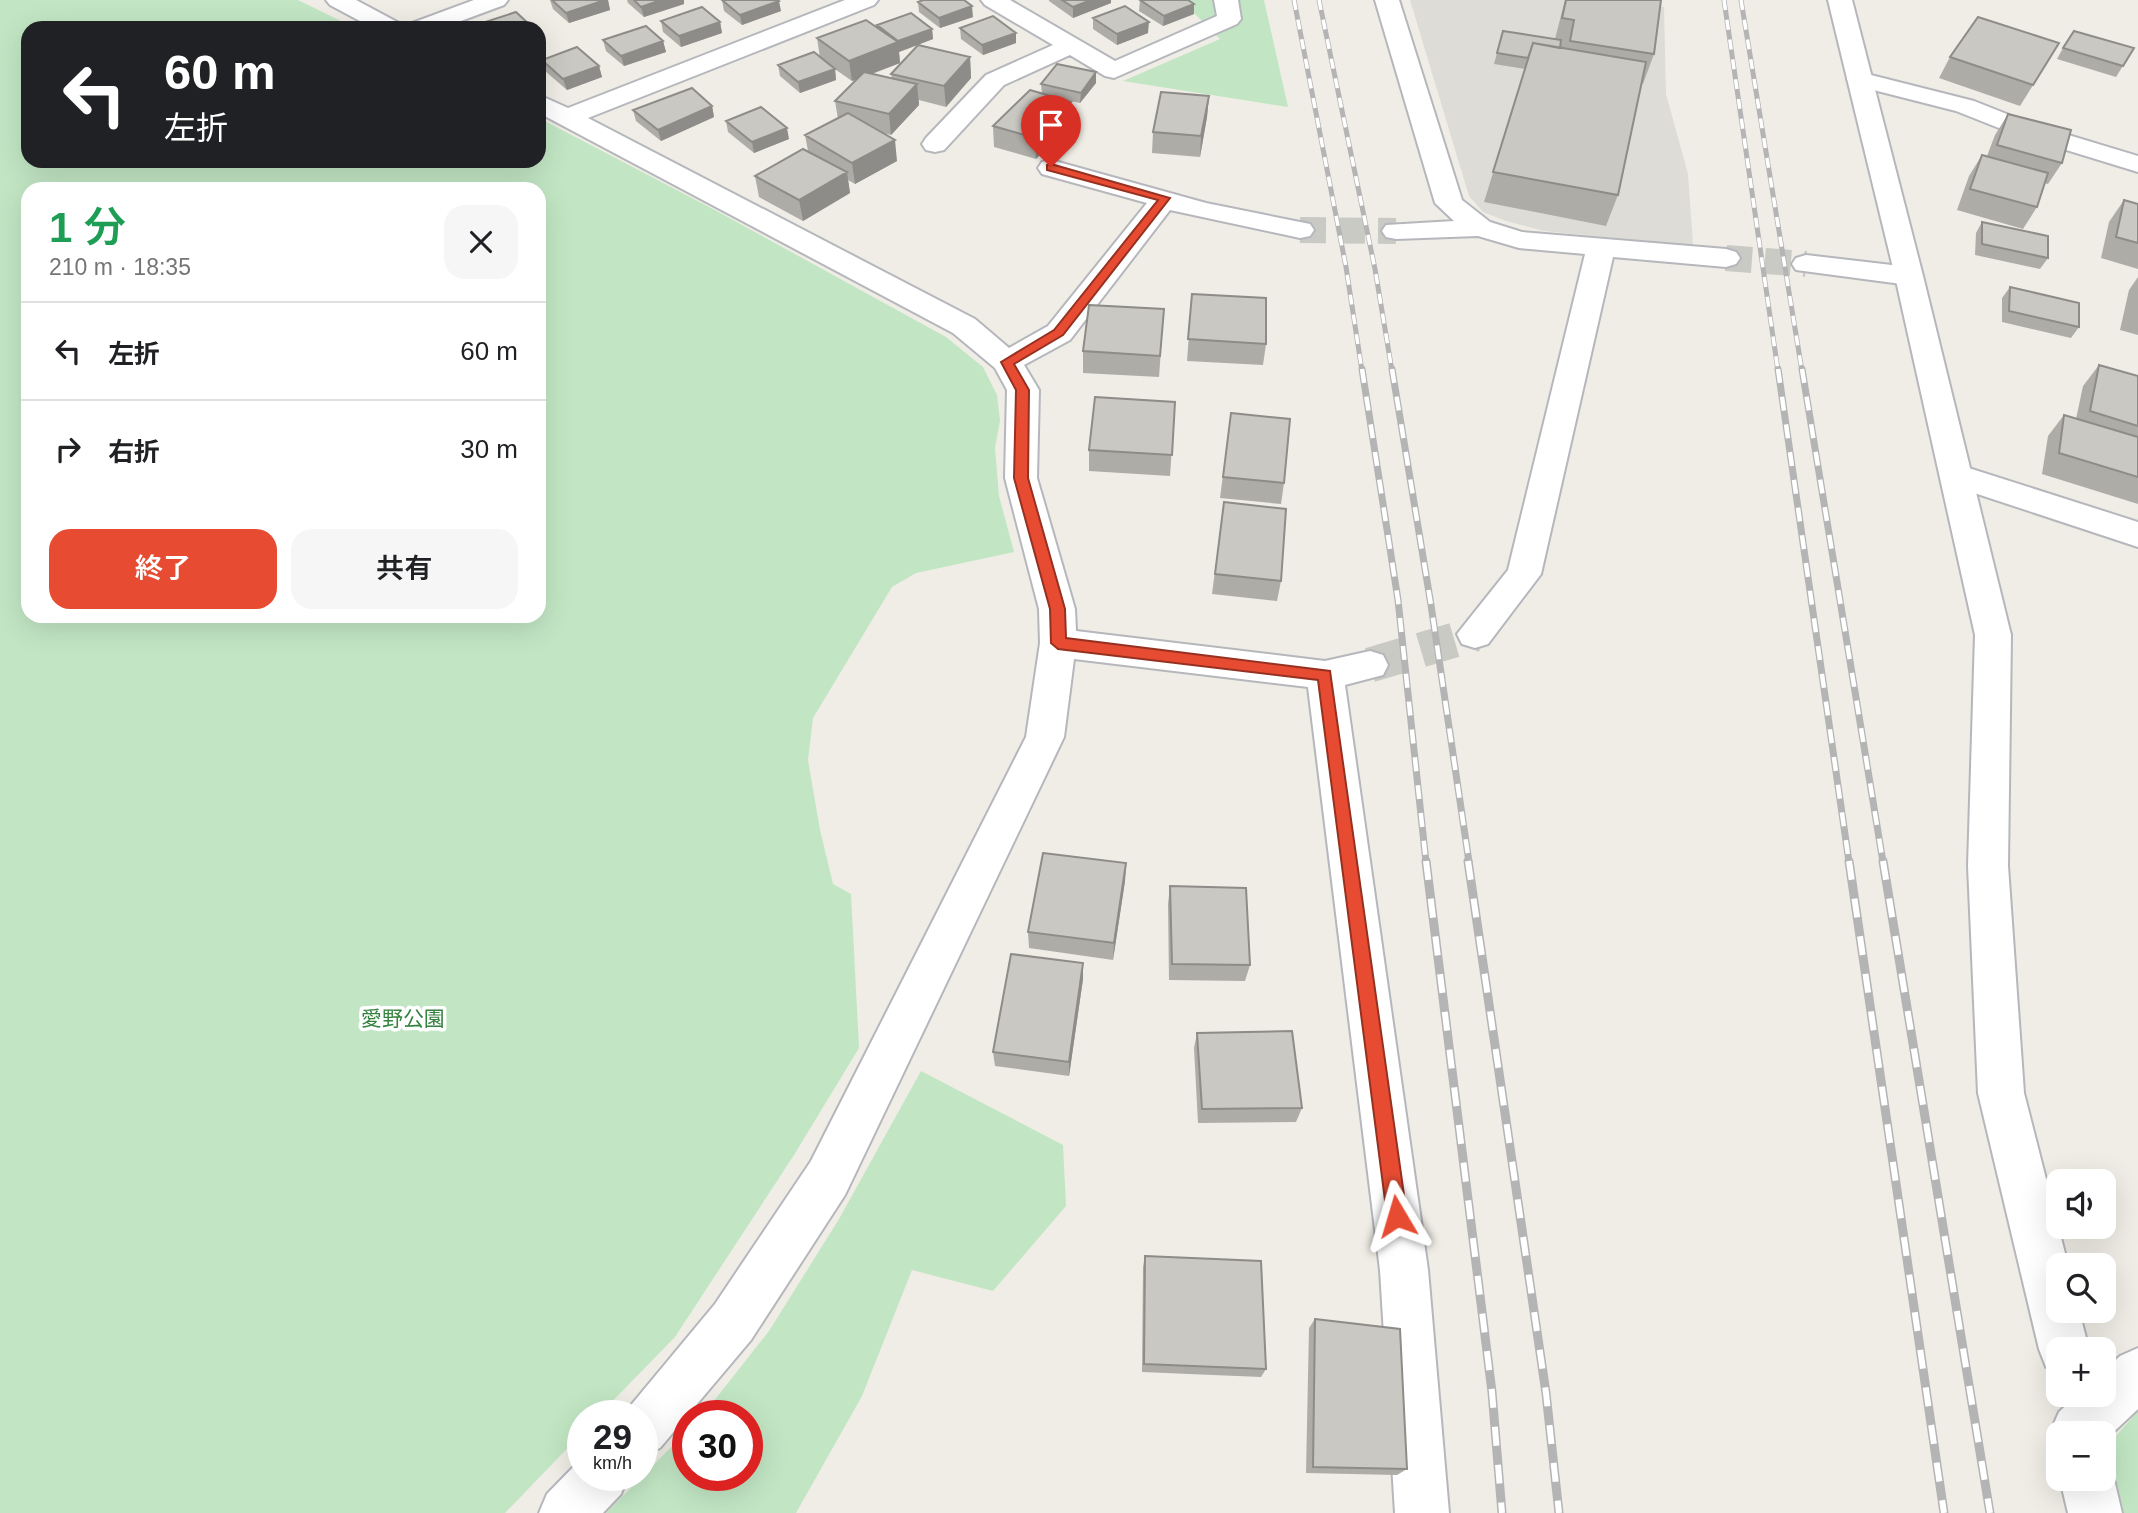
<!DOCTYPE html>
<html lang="ja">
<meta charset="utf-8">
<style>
body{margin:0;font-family:Helvetica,"Noto Sans JP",sans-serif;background:#f6f6f6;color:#202124;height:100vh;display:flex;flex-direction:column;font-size:26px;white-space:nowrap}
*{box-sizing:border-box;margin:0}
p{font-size:23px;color:#757577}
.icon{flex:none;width:38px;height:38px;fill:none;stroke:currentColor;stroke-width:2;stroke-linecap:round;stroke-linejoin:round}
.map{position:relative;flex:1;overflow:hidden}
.drawer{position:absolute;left:21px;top:182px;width:525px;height:441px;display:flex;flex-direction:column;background:#fff;border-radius:21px;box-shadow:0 7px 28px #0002}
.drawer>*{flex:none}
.guide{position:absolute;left:21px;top:21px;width:525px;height:147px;border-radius:21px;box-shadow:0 7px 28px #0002;background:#202124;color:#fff;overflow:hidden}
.buttons{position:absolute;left:2046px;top:1169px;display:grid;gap:14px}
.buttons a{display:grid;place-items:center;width:70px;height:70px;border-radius:14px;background:#fff;box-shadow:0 7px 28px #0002;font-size:35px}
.speed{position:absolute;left:567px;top:1400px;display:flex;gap:14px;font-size:35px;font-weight:700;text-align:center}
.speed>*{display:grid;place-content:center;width:91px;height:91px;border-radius:50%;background:#fff;box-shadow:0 7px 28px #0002;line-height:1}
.speed small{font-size:18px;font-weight:400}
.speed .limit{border:10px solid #d22;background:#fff;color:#111}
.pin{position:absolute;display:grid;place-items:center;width:60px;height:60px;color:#fff;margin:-72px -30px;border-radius:50% 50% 50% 0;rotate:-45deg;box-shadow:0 0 7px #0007}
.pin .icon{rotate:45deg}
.me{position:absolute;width:77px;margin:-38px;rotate:353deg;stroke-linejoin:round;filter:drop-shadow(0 0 5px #0008)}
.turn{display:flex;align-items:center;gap:24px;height:147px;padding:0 28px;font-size:32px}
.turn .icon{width:91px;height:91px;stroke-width:2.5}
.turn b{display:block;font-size:49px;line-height:60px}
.round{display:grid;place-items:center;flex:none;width:74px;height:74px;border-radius:21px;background:#f6f6f6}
.summary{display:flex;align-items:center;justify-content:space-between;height:119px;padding:0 28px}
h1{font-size:42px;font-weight:600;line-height:52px;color:#1e9e55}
.button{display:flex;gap:14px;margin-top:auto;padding:14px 28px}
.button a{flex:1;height:80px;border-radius:21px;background:#e74c33;color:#fff;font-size:28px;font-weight:600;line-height:80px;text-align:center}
.button a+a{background:#f6f6f6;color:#202124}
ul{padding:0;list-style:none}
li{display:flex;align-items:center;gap:21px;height:98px;padding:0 28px;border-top:2px solid #e0e0e0}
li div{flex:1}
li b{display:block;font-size:26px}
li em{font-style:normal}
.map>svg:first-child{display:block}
.industrial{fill:#dedcd7}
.green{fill:#c2e6c4;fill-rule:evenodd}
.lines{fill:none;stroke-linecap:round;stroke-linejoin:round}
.minor-tunnel-far1{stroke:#cacac5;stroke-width:26;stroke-dasharray:26 13;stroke-linecap:butt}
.minor-tunnel{stroke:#cacac5;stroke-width:35;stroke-dasharray:35 18;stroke-linecap:butt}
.minor-casing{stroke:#b5b7bc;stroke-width:4}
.tertiary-casing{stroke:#b5b7bc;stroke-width:4}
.minor{fill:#fff;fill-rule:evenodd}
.tertiary{fill:#fff;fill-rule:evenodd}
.rail-far2-casing{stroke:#b4b4b5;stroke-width:5}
.rail-far1-casing{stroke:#b4b4b5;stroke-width:7}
.rail-casing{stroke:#b4b4b5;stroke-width:9}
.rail-far2{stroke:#fff;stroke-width:3.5;stroke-dasharray:10;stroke-linecap:butt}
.rail-far1{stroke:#fff;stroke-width:4.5;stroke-dasharray:14;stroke-linecap:butt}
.rail{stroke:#fff;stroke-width:6;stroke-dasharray:19;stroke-linecap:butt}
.wall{fill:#aeaca7}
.shaded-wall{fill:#8d8c88}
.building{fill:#cac8c2;stroke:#8d8c88;stroke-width:2}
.route{fill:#e74c33;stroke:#963121;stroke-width:2}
.labels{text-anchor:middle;stroke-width:7;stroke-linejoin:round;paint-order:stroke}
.park-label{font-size:21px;fill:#36833f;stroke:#fff}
</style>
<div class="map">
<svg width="2138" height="1513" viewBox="0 0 2138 1513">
<rect width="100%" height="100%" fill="#efede5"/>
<!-- industrial -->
<path class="industrial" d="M1410,0h223l31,7 2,87 22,80 5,72 -149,-15 -38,-10 -23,-9 -14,-16z"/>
<!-- green -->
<path class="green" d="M0,0h298l57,28h-327v133h511v-43l174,91 233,128 37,30 14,28 3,26 -5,27 4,48 15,56 -98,21 -24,14 -79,131 -5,42 12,70 13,54 18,10 8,154 -65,107 -119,182 -77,79h-15v16l-78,81h-505zM28,189h511v427h-511z
M1181,0h83l24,107 -165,-26 97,-42z
M921,1071l142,74 3,61 -73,85 -81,-21 -50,126 -66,117h-190l82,-83v45h59v-59h-45l67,-85 70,-112z
M2138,1411v102h-14l-16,-68z"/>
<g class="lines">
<!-- minor-tunnel-far1 -->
<path class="minor-tunnel-far1" d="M1300,230l96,1
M1726,258l80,6"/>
<!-- minor-tunnel -->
<path class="minor-tunnel" d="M1370,665l105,-31"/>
<!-- minor casing -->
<g class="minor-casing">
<path id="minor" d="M326,0h30l43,23 4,5h-30l-43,-23z
M474,0h34l-4,5 -62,23h-34l4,-5z
M845,0h33l-4,5 -286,113 387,201 34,29 39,-22 99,-123 -105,-29 -4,-6 4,-6 9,-2 155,43 94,19 10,2 4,6 -4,6 -10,2 -130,-28 -100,130 -46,25 15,25 -2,88 38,131 1,22 249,30 45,-10 13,4 5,10 -5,10 -38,10 83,585 21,243h-54l-15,-243 -72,-583 -234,-28 -10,78 -219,458 -94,145 -91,108 -18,8v-40h-20l93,-112 96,-143 215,-424 14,-94 -1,-34 -34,-131 2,-88 -12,-22 -42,-35 -414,-220v-18l29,13z
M981,0h29l105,61 102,-45 -3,-16h24l3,19 -4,5 -123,54 -9,-2 -35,-21 -66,30 -60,65 -9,2 -9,-2 -4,-6 4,-6 60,-63 67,-30 -68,-40z
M1375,0h24l63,200 28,22 32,10 204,17 10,3 4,6 -4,6 -10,3 -113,-10 -72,317 -53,70 -13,4 -13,-4 -5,-10 51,-64 77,-316 -66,-6 -41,-12 -82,3 -10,-2 -4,-6 4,-6 68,-4 -19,-18z
M1859,72l115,29 58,23 106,32v16l-124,-38 -58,-23 -106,-27 -3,-5 3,-5z
M1806,255l103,12 10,3 4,6 -4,6 -10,3 -113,-15 -4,-6 4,-6z
M1956,464l182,58v25l-194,-64 -4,-8 4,-8z
M1993,621l13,4 5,10 -3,231 16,227 44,172h-10v46h21l10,38h-31v23l-12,-5 -7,-18 -61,-256 -10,-227 7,-231 5,-10z
M2138,1348v61l-34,32v-8h-46v14l-7,-17 8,-18 18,-17h27v-24l16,-15z
M583,1457v18h45l-7,19 -18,19h-64l8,-19z
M2104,1459l10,20 8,34h-54l-8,-34h44z"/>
</g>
<!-- tertiary casing -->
<g class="tertiary-casing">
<path id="tertiary" d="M1828,0h24l71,276 88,359 -5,10 -13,4 -13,-4 -5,-10 -80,-359z"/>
</g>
<!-- minor -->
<use href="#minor" class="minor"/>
<!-- tertiary -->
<use href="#tertiary" class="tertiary"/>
<!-- rail-far2 casing -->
<g class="rail-far2-casing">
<path id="rail-far2" d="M1294,0l52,267 16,104
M1319,0l56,269 17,102
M1724,0l54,371
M1741,0l61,371"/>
</g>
<!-- rail-far1 casing -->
<g class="rail-far1-casing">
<path id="rail-far1" d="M1362,369l36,231 28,262
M1392,369l39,236 38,257
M1778,369l71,493
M1802,369l81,493"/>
</g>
<!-- rail casing -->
<g class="rail-casing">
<path id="rail" d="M1426,861l66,531 10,121
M1468,861l78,532 13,120
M1849,861l95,652
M1883,861l107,652"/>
</g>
<!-- rail-far2 -->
<use href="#rail-far2" class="rail-far2"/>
<!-- rail-far1 -->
<use href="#rail-far1" class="rail-far1"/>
<!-- rail -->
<use href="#rail" class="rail"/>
</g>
<!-- wall -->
<path class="wall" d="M550,0h58l2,10 -41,13 -16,-14z
M627,0h57v4l-40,13 -16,-14z
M722,0l59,11 -39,14 -18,-14z
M1049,0h62v3l-38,15 -24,-17z
M1140,0l54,14 -31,12 -24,-15z
M1565,0h96l-7,54 -11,30h-2l-23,111 -12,31 -122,-24 41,-133 -31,-5 9,-33 52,8z
M918,2l55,15 -33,11 -21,-16z
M1093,18l55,15 -31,12 -24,-16z
M661,21l59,1 2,11 -41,14 -18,-15z
M877,25l55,4 1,10 -34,13 1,11 -28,11 20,4 -1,-4 79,-17 1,21 -25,29 -27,-7v5l-28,30 -8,-2 14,28 -42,23 -7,-4 2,13 -47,28 -44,-24 -4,-21 53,-25 -3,-16 33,-16 -3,-18 22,-21 -5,1 -23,-16 6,4 1,11 -36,13 -20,-17 -2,-11 42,-7 -3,-20 60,-10z
M960,28l56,5v10l-33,12 -22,-16z
M603,40l60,1 3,11 -42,14 -18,-15z
M2059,43l-39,63 -81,-28 11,-21z
M2063,48h71l-18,29 -59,-18z
M542,60l57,6 3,11 -35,13 -22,-19z
M1096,72v11l-16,20 -23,-5 14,25 -35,36 -42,-12 -1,-21 49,-32 -1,-10z
M1209,96l-2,21 -7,40 -48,-4 1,-21z
M712,106l2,11 -53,24 -25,-20 -3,-11z
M2008,114l54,49 -14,21 -4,-1 -7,24 -14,22 -66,-19 12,-34 13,-21 5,1 8,-21z
M726,121l63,18 -35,14 -26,-21z
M2124,200l14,4v65l-37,-11 8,-36z
M1982,222l66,36 -8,11 -65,-14 1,-22z
M2138,277v58l-18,-5 9,-40z
M2010,287l69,40 -8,11 -69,-16v-24z
M1192,294l74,50 -3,21 -76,-4z
M1164,309l-5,68 -76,-4v-22z
M2099,365l39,11v128l-96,-30 6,-38 16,-21 12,4 7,-33z
M1175,402l-5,74 -81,-5v-21z
M1231,413l53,70 -3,21 -61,-6z
M1224,502l57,79 -4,20 -65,-7z
M1126,863l-1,18 -12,79 -84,-12 -1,-16z
M1170,886l80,79 -5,16 -76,-1 -1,-76z
M1083,963v16l-14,97 -74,-10 -2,-14z
M1197,1033l105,75 -6,14 -98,1 -4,-75z
M1145,1256l121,113 -5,8 -119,-5 1,-105z
M1315,1319l92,150 -10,6 -91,-2 3,-145z"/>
<!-- shaded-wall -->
<path class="shaded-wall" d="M605,0h3l2,10 -41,13 -3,-10z
M661,0h23v4l-40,13 -3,-10z
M1091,0h20v3l-38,15v-11z
M779,1l2,10 -39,14 -2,-10z
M1194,4v10l-31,12 1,-10z
M972,6l1,11 -33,11 -1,-10z
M720,22l2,11 -41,14 -2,-11z
M1149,22l-1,11 -31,12v-11z
M932,29l1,10 -34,13 1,11 -48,18 -3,-20 49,-20z
M1016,33v10l-33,12 -1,-10z
M663,41l3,11 -42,14 -3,-10z
M970,57l1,21 -25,29 -2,-21z
M599,66l3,11 -35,13 -4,-11z
M835,69l1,11 -36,13 -2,-11z
M1096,72v11l-16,20 1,-10z
M917,84l2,21 -28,30 -2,-21z
M1209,96l-2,21 -7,40 1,-21z
M1071,102v21l-35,36 -1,-21z
M712,106l2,11 -53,24 -3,-11z
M787,128l2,11 -35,14 -2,-11z
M895,140l2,21 -42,23 -3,-21z
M847,172l3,21 -47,28 -4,-21z
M1126,863l-1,18 -12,79 1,-17z
M1083,963v16l-14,97v-14z"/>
<!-- building -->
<path class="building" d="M552,0h53l-39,13z
M634,0h27l-20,7z
M722,0h56l1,1 -39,14z
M923,0h41l8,6 -33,12 -21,-16z
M1062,0h29l-18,7z
M1140,0h48l6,4 -30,12z
M1566,0h95l-7,54 -84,-13 4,-21 -12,-2z
M1125,6l24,16 -32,12 -24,-16z
M702,7l18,15 -41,14 -18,-15z
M516,12l16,15 -5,1h-52l-2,-2z
M911,13l21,16 -34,12 -21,-16z
M993,16l23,17 -34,12 -22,-17z
M1978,17l81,26 -26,42 -83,-28z
M866,20l32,22 -49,19 -32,-23z
M646,26l17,15 -42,15 -18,-16z
M1503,31l58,9 -1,8 -27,-5 -5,15 -31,-5z
M2074,31l60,17 -11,18 -60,-18z
M1533,43l113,19 -28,133 -125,-23z
M918,45l52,12 -26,29 -53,-12z
M577,47l22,19 -36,13 -21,-19z
M814,52l21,17 -37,13 -20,-17z
M1057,64l39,8 -15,21 -40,-9z
M864,72l53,12 -28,30 -54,-13z
M692,88l20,18 -54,24 -25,-20z
M1030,90l41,12 -36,36 -42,-12z
M1161,92l48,4 -8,40 -48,-4z
M761,107l26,21 -35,14 -26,-21z
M848,113l47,27 -43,23 -47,-28z
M2008,114l63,16 -9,33 -65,-18z
M803,149l44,23 -48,28 -44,-24z
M1982,155l66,18 -11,34 -67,-18z
M2124,200l14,4v39l-22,-6z
M1982,222l66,14v22l-66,-14z
M2010,287l69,16v24l-70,-16z
M1192,294l74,4v46l-78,-5z
M1089,305l75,4 -4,47 -77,-5z
M2099,365l39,11v50l-48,-15z
M1095,397l80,5 -3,53 -83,-5z
M1231,413l59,6 -6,64 -61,-6z
M2064,415l74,22v40l-79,-24z
M1224,502l62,7 -5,72 -66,-7z
M1043,853l83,10 -12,80 -86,-11z
M1170,886l76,2 4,77 -78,-1z
M1011,954l72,9 -14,99 -76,-10z
M1292,1031l10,77 -100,1 -5,-76z
M1145,1256l116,5 5,108 -122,-5z
M1315,1319l85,10 7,140 -94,-2z"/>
<!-- route -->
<path class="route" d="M1051,164l119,34 -107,137 -49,29 15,26 -1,88 37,131 1,29 264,33 77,545 -3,7 -7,3 -7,-3 -3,-7 -69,-536 -260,-31 -7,-6 -1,-34 -36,-131 2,-88 -15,-28 53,-32 104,-130 -111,-30v-5z"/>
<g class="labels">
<!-- park labels -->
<g class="park-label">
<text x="403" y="1026">愛野公園</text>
</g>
</g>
</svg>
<div class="buttons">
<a><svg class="icon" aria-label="sound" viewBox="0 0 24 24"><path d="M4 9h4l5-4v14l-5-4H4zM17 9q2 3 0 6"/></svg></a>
<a><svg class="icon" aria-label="search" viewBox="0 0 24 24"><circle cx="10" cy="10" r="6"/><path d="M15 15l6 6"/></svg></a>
<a>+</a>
<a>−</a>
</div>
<div class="speed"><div>29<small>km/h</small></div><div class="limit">30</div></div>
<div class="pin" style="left:1051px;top:167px;background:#d93025"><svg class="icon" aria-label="arrive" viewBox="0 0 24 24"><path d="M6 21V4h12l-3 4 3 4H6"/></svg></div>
<svg class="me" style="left:1397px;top:1216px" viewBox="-20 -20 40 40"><path d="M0-17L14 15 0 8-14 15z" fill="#e74c33" stroke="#fff" stroke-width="4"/></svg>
<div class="guide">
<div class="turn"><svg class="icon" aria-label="left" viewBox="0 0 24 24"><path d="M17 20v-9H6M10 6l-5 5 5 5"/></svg><div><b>60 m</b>左折</div></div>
</div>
<section class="drawer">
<div class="summary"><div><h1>1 分</h1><p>210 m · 18:35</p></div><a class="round"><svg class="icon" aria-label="close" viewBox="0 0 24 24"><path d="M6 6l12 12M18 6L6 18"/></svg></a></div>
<ul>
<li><svg class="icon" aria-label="left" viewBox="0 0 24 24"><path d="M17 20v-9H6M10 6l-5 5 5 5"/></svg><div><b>左折</b></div><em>60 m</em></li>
<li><svg class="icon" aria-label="right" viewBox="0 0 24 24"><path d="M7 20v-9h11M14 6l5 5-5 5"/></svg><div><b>右折</b></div><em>30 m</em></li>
</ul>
<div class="button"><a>終了</a><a>共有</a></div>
</section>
</div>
